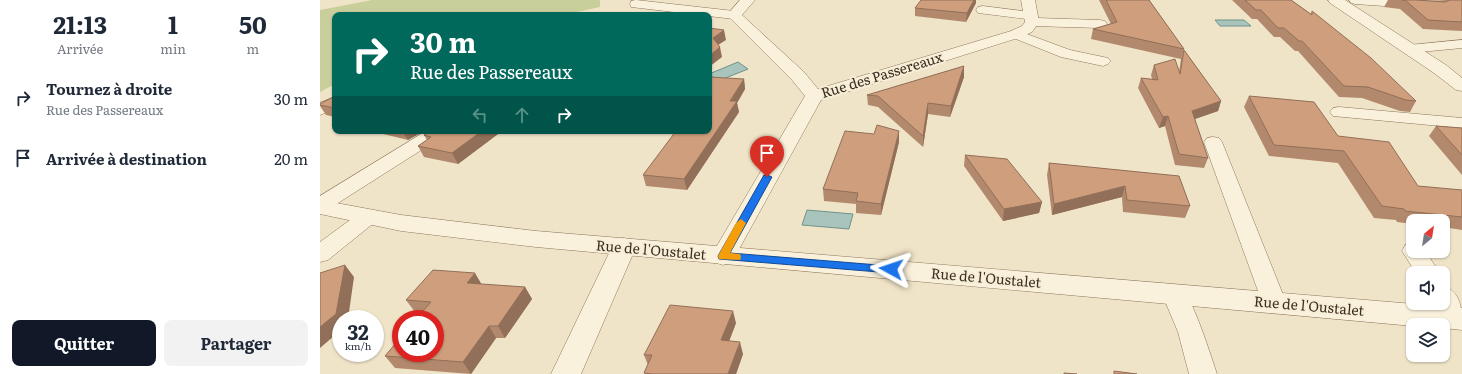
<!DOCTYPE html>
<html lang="fr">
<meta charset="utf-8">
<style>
body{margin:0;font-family:Literata,serif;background:#f2f2f3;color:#1f2937;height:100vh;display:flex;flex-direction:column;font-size:15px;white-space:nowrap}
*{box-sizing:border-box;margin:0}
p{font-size:13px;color:#747a83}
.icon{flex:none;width:22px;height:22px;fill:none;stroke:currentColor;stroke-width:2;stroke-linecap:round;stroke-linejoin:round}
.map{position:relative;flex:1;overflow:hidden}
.drawer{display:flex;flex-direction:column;background:#fff;width:320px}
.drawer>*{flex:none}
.guide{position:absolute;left:12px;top:12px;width:380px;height:122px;border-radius:8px;box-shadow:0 1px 3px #0004;background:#00695c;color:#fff;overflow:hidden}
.needle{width:26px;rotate:30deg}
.tools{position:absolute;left:1086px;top:214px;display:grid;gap:8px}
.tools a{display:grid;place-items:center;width:44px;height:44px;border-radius:8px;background:#fff;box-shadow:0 1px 3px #0004;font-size:20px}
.speed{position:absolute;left:12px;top:310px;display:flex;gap:8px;font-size:20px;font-weight:700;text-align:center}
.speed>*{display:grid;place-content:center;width:52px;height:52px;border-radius:50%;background:#fff;box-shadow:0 1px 3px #0004;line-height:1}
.speed small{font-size:10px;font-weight:400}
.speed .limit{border:6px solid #d22;background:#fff;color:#111}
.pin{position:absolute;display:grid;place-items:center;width:34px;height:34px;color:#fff;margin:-41px -17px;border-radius:50% 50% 50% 0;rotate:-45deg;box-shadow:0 0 4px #0007}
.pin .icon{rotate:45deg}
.me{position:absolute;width:44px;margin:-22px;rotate:275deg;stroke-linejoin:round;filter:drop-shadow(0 0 3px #0008)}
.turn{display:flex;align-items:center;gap:14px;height:84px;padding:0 12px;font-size:18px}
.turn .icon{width:52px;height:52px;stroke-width:2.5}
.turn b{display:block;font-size:28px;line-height:34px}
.lanes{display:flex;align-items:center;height:38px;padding:0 12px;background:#0003;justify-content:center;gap:20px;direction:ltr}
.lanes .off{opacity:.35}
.eta{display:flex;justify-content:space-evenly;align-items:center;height:68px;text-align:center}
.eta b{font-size:24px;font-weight:700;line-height:28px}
.button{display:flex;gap:8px;margin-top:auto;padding:8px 12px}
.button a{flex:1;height:46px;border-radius:8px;background:#111827;color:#fff;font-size:16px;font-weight:700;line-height:46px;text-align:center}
.button a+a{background:#f2f2f3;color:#1f2937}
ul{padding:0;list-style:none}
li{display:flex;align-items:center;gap:12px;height:60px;padding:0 12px}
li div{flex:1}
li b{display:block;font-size:15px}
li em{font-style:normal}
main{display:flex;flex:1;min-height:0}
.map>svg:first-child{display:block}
.green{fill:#c9cf9b}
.water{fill:#a9c4bc;stroke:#6f938a}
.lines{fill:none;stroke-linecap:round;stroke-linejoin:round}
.service-casing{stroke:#8d765c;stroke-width:1}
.minor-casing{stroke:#8d765c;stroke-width:1}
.tertiary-casing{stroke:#8d765c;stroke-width:1}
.service{fill:#faf1dc;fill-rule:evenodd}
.minor{fill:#faf1dc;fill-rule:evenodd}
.tertiary{fill:#faf1dc;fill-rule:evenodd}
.wall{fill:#b2896c}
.shaded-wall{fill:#916f58}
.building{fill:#cf9f7d;stroke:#916f58}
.route{fill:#1a73e8;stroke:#114b97}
.slow{fill:#f59e0b}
.labels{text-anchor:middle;stroke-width:4;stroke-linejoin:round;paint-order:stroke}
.street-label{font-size:14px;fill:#3d2e20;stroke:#f7eed8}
</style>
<main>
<section class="drawer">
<div class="eta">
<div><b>21:13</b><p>Arrivée</p></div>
<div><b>1</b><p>min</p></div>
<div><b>50</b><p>m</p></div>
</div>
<ul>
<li><svg class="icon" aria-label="right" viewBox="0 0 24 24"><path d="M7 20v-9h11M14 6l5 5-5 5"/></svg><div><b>Tournez à droite</b><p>Rue des Passereaux</p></div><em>30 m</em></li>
<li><svg class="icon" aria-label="arrive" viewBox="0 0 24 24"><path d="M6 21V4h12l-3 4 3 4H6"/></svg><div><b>Arrivée à destination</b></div><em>20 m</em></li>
</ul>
<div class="button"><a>Quitter</a><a>Partager</a></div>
</section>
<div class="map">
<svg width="1142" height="374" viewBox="0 0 1142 374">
<rect width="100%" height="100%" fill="#f0e4c8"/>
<!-- green -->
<path class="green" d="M52,0h228v7l-37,8h-228v69l-15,8v-82z"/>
<!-- water -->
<path class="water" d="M895,20h29l7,6h-31z
M418,62l10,7 -30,12 -9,-7z
M487,210l46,4 -4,15 -47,-4z"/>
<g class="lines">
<!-- service casing -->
<g class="service-casing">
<path id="service" d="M316,0l98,11 5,1 2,3 -2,3 -5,1 -103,-12 -1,-3 1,-3z
M1029,0h63l7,1 1,3 -1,3 -5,1 -59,-4 -4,-1z
M663,6l48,6 5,1 2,3 -2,2 64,2 5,1 2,3 -2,3 -5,1 -68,-2 -5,-1 -2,-3 2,-3 -49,-6 -2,-3 2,-3z
M696,30l54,20 38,8 3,3 -3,3 -5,2 -42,-9 -50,-20 -2,-3 2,-3z
M1142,40v8l-53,5 -5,-1 -2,-3 2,-3 5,-1z
M15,97v12l-15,6v-12z
M1019,107l123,11v10l-129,-12 -3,-4 3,-4z
M106,131h22l-3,4 -118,75 -7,2v-16z
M893,137l6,1 3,4 64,160 -3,7 -9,2 -9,-2 -3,-7 -58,-160 3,-4z
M48,210l7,2 4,5 -4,5 -47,38 -8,2v-20l41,-30z
M1093,243v8h12l15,22h-24l-14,-22 3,-6z
M854,285l9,2c15,28 24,57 34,87h-28l-11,-42 -16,-38 3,-7z
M1123,286c19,6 19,24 19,42 -13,4 -21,-16 -27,-25h8z"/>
</g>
<!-- minor casing -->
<g class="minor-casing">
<path id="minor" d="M420,0h15l-13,15 62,57 14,17 193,-58 11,-5 3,-4 -4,-22h14l4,22 -7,10 -11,5 -200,63 -89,162 -9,3 -9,-3 -3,-6 94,-160 -13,-16 -65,-65z
M1008,0h17l101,65 16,13v13l-6,-1 -22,-17 -104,-70z
M304,238l9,3 3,6 -55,127h-30l61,-127 3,-6z"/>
</g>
<!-- tertiary casing -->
<g class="tertiary-casing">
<path id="tertiary" d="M0,200l81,15 135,16 926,77v22l-19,-2v-3l-30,1 -877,-79 -135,-16 -81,-17z"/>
</g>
<!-- service -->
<use href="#service" class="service"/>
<!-- minor -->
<use href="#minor" class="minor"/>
<!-- tertiary -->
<use href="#tertiary" class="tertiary"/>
</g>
<!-- wall -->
<path class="wall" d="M779,0h50l35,49 -3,10 -90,-20 2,-10 18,-5z
M912,0h59l20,14 1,-3 104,90 -6,11 -10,-1 -38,-13 -23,-1 -41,-46h-3l-15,-14h-6l-17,-18h-5z
M1068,0h28l30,1 -13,-1h29v31l-39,-2 -23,-20 -16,-2z
M656,3l-10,19 -51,-6v-8z
M864,50l37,51 -3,10 -23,8 13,39 -4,10 -29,-3 -10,-39 -6,2 -21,-40 3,-10 11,1 -1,-4 3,-10 25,7 2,-13z
M644,66v11l-14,40 -22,-3 -5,33 -45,-40 -10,-2 -1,-10z
M424,79l1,10 -8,14 2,9 -52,78 -41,-4 -3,-11z
M15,96v21l-9,-2 -6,-9v-2z
M929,96l89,40 80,50 44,4v40l-19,-3v-6h-30v3l-16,-2 -1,-2 -22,-2 -36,-55 -69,-7 -25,-49z
M1116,126l26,2v47l-33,-39z
M51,131h53l-16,9z
M110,131h72l-44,33 -34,-7 -6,-11 9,-6 -3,-5z
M579,142l-18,73 -25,-2v-9l-32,-3 -1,-12z
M645,155l77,47 -3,11 -36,8 -39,-55z
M729,163l130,13 11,30 -5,12 -62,-6 -1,-15 -70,18 -5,-40z
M161,284l44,3 7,12 -27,39h-9l-25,36 -76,-6 -10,-12 37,-43 -7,-1 -9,-12z
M416,323l-7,18 14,13 -7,20h-91l-1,-1 4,-8 -4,-10z"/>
<!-- shaded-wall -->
<path class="shaded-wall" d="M654,0h2v3l-10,19 1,-9z
M404,30l2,10 -11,7 -2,-9z
M400,47l2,10 -13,10v-11z
M644,66v11l-14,40 1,-11z
M424,79l1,10 -8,14 2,9 -52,78 -3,-11z
M901,101l-3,10 -29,10 3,-10z
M608,103v11l-5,33v-11z
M848,116l-3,10 -6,2 4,-11z
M82,131h22l-16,9z
M162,131h20l-44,33 -6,-11z
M579,131v11l-18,73v-11z
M805,186l-3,11 -70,18 2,-11z
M722,202l-3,11 -36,8 1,-12z
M25,265l9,12 -6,42h-7v11l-21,18v-21z
M155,273l7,12 -15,-2z
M205,287l7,12 -27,39 -7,-12z
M413,311l3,12 -11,29 -4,-12z
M169,326l7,12 -25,36 -8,-12z
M420,342l3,12 -7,20h-8z"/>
<!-- building -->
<path class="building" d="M601,0h53l-7,13 -52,-5z
M786,0h43l35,49 -91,-20 24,-7z
M925,0h46l21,15v-4l59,47 45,43 -10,-1 -38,-13 -24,-1 -42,-45h-3l-15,-13h-6l-17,-18h-5z
M1082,0h14l29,2 5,-2h12v22l-34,-2 -23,-20z
M389,28l15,2 -11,8 7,9 -11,9z
M864,50l37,51 -29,10 16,47 -29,-4 -11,-38 -5,1 -22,-39 17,2 -4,-15 21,-6 5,15z
M644,66l-13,40 -23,-3 -5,33 -45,-40 -11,-1z
M389,77l35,2 -14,22h7l-53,78 -41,-4 33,-44h33z
M15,96v12l-15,-3v-1z
M929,96l65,6 24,34 51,6 29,44 44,4v27l-57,-6 -1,-2 -22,-3 -38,-55 -70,-6z
M557,125l22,6 -18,73 -25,-3 2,-8 -35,-4 22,-58 29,3z
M1116,126l26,2v27z
M110,131h52l-30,22 -34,-7 13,-9 -7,-2z
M645,155l42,4 35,43 -38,7z
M729,163l130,13 11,30 -63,-6 -2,-14 -71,18z
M25,265l-9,49 -16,13v-54z
M113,270l42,3 -8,10 58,4 -27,39h-9l-26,36 -78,-6 16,-19v16h34v-34h-19l15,-17 -25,-2z
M350,305l63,6 -12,29 19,2 -12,32h-76l-8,-1 8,-18h-8z
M794,371l23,3h-23z
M744,373l13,1h-13z"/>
<!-- route -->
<path class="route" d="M444,175h3l5,2 -42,76 161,13 3,1 2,2 -2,3 -3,1 -172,-14 -1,-3z"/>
<!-- slow -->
<path class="slow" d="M421,219l5,4 -16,30 10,1 1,3 -1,3 -21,-1 -1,-3 18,-33z"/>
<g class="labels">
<!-- street labels -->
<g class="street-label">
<text transform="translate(562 75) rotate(-17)" y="5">Rue des Passereaux</text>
<text transform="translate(331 250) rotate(5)" y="5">Rue de l'Oustalet</text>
<text transform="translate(666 278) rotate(5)" y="5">Rue de l'Oustalet</text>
<text transform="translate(989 306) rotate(5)" y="5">Rue de l'Oustalet</text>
</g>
</g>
</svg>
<div class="tools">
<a><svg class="needle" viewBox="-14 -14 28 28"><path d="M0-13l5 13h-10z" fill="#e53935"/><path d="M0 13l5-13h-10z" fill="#747a83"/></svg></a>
<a><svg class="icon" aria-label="sound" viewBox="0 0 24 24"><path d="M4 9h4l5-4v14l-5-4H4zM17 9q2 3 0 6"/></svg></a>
<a><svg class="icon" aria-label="layers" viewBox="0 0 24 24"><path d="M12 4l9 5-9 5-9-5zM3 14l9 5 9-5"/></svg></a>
</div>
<div class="speed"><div>32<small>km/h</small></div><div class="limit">40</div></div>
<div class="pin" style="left:447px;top:177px;background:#d93025"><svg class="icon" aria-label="arrive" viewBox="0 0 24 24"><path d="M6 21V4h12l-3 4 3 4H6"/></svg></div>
<svg class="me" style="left:571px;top:269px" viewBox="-20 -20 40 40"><path d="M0-17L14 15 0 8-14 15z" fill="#1a73e8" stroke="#fff" stroke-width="4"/></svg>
<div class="guide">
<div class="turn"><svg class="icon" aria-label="right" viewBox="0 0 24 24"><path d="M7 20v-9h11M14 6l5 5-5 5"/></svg><div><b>30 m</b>Rue des Passereaux</div></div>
<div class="lanes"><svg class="icon off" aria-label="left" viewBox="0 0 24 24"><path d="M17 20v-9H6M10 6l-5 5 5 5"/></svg><svg class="icon off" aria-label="ahead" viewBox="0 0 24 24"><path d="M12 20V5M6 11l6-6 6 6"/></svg><svg class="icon" aria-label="right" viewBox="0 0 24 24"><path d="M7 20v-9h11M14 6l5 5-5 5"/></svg></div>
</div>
</div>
</main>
